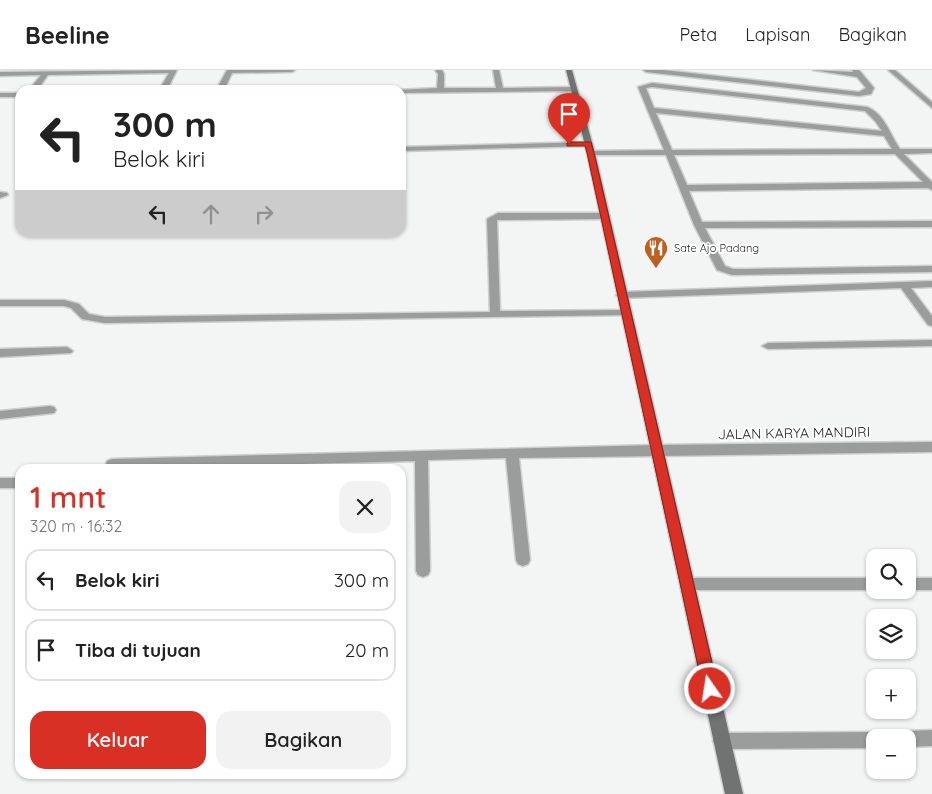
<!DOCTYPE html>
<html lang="id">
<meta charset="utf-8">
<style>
body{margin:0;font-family:Quicksand,sans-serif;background:#f2f2f2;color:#222;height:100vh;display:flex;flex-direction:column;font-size:19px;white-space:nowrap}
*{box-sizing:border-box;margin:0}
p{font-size:16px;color:#767676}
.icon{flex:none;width:28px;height:28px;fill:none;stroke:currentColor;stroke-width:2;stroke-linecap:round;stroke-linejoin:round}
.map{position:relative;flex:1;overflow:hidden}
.sheet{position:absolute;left:15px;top:394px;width:391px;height:315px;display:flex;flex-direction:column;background:#fff;border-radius:15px;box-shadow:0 1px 4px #0004}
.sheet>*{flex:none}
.top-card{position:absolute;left:15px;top:15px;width:391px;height:152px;border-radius:15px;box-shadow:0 1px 4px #0004;background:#fff;color:#222;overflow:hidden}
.tools{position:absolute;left:866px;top:479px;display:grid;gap:10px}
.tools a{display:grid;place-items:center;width:50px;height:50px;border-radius:10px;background:#fff;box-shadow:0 1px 4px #0004;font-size:25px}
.pin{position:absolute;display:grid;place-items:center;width:42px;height:42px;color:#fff;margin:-51px -21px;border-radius:50% 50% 50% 0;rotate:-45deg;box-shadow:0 0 5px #0007}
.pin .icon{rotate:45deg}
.me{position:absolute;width:55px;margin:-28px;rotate:347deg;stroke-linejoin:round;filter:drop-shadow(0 0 4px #0008)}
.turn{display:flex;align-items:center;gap:18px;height:105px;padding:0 15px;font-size:22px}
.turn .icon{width:65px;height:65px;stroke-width:2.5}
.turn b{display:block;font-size:35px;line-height:42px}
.lanes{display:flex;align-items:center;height:48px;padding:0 15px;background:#0003;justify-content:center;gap:25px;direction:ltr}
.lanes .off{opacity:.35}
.round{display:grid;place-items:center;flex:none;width:52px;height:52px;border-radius:15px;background:#f2f2f2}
.headline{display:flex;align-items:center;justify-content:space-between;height:85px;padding:0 15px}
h1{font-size:30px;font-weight:600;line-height:38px;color:#d93025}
.primary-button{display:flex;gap:10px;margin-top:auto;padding:10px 15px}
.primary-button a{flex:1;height:58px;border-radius:15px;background:#d93025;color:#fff;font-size:20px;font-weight:600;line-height:58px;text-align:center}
.primary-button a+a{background:#f2f2f2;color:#222}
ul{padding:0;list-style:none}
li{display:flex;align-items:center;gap:15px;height:62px;margin:0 10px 8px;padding:0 5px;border:2px solid #e0e0e0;border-radius:15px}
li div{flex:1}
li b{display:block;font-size:19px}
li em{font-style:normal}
header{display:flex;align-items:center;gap:30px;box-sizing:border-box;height:70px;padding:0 25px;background:#fff;border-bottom:1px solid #e0e0e0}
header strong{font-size:24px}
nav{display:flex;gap:28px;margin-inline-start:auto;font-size:18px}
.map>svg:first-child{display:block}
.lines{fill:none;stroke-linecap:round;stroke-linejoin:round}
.street-casing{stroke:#cdd0ce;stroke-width:3}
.secondary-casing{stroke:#cdd0ce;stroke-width:3}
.street{fill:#9b9d9c;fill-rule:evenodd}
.secondary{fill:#717372;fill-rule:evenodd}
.route{fill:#d93025;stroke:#8d1f18}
.labels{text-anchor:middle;stroke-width:4;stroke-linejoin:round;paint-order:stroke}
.far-poi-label{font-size:11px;fill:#252625;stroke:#fff;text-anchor:start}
.street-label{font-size:14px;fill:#252625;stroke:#fff}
</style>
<header>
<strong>Beeline</strong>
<nav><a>Peta</a><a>Lapisan</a><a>Bagikan</a></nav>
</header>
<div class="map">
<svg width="932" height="724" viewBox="0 0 932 724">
<rect width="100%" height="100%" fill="#f2f5f3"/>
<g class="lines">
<!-- street casing -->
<g class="street-casing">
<path id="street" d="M177,0l-10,20h-8l10,-17 -121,2 -11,15h-8l12,-15 -41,1v-4z
M227,0h68l-3,2 -60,1 -8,17h-8z
M435,0h7l2,4v14h52l-3,-18h6l4,18 70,-1 4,2 -4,2 -172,2v-3h-3l39,-2 1,-14z
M643,0h21l195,22 7,-4 -9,-11 -44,-7 40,2 -1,-2h7l15,18 -3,6 -12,2 -213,-24z
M888,0h7l37,32v6z
M652,13l215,24c18,7 23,28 33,42h32v4l-28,1 28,28v8l-4,-2 -239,3 13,31 230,-1v6l-227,1 20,38 8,3h13l186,-3v6l-200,3 -15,-5 -23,-45 -28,-70h-75l-4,-2 4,-2 73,-1 -26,-63zM652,17l213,24 10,10 7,10 -228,-23 -8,-20zM656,43l228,23 8,13 -220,1zM895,84l28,28 -236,3 -13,-30z
M0,23h20v4h-20z
M591,72l1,2 -4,2 -187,5v-4z
M0,122l7,1 1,2 -8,3z
M498,143h106l5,3 -5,3 -107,1 3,91 125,-1 4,1v4l-524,8 -23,-4 -11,-11 -7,-2h-64v-6h64l15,4 10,10 16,3 385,-5 -3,-93z
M932,211v6l-21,1 21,28v10l-4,-1 -27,-37 -280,10 -5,-3 5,-3z
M932,270v6l-164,3 -6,-3 6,-3z
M67,277l6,4 -2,2 -71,4v-8z
M50,336l4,1 2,3 -2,3 -54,6v-8z
M932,372v10l-413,6 11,102 -2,4 -5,2 -5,-2 -2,-4 -10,-102 -78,2 2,111 -2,4 -5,2 -5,-2 -2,-4 -1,-110 -303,8 -5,-2 -1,-3 1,-3 5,-2 544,-14z
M0,408h20v10h-20z
M687,508h188v12h-188l-5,-2 -2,-4 2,-4z
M908,508h24v12h-24z
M932,660v16l-24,1v-9h-8l2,-5 6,-2z
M875,662l6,2 2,4h-8v10l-153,1 -6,-2 -3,-6 3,-6 6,-2z"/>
</g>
<!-- secondary casing -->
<g class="secondary-casing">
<path id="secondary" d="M566,0h6l23,83 148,641h-18l-138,-641z"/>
</g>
<!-- street -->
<use href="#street" class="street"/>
<!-- secondary -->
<use href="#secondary" class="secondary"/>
</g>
<!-- route -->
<path class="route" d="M569,72h22l3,11 124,536 -2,5 -6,2 -5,-2 -2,-5 -116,-536 -2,-7h-18v-3z"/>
<!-- icons -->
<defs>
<g id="restaurant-pin" transform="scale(1.25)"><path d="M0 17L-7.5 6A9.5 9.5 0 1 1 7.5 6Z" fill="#c15f23" stroke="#fff"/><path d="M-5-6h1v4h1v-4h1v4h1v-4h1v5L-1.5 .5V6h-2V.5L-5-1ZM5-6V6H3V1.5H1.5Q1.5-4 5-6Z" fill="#fff"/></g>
</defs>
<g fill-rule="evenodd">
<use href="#restaurant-pin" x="656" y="178"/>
</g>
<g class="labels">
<!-- far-poi labels -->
<g class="far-poi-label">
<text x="674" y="182">Sate Ajo Padang</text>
</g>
<!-- street labels -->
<g class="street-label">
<text transform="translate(794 363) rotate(-1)" y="5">JALAN KARYA MANDIRI</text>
</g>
</g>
</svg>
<div class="tools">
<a><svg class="icon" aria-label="search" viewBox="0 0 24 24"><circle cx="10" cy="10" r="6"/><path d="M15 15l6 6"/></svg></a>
<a><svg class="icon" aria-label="layers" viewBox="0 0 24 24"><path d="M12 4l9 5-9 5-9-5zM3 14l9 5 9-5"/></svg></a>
<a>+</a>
<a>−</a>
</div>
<div class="pin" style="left:569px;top:74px;background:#d93025"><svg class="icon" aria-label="arrive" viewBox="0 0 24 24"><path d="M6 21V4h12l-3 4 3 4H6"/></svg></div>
<svg class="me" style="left:710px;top:619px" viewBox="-20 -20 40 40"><circle r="17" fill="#d93025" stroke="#fff" stroke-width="3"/><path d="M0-11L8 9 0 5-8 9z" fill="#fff"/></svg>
<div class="top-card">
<div class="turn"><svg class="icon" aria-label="left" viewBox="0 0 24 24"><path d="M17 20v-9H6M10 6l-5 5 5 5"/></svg><div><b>300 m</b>Belok kiri</div></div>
<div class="lanes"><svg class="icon" aria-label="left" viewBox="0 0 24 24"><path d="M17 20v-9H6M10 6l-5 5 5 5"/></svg><svg class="icon off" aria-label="ahead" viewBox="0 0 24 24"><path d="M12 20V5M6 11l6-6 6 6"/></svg><svg class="icon off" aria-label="right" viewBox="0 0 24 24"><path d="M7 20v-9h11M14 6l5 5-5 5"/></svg></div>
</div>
<section class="sheet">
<div class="headline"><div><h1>1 mnt</h1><p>320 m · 16:32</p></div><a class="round"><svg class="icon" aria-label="close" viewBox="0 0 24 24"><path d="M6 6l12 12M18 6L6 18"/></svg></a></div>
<ul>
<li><svg class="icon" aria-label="left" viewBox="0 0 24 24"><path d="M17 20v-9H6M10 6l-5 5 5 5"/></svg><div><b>Belok kiri</b></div><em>300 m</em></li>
<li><svg class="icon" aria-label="arrive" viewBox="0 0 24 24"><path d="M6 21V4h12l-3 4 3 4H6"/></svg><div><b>Tiba di tujuan</b></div><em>20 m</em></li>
</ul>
<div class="primary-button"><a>Keluar</a><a>Bagikan</a></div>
</section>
</div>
